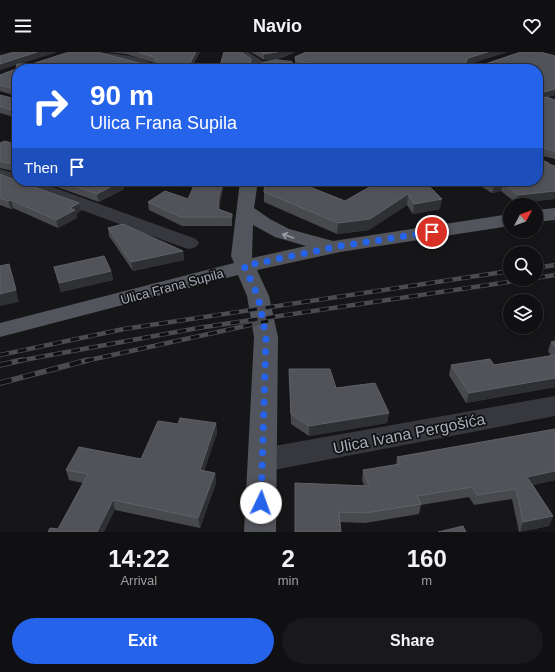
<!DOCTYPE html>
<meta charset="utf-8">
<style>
body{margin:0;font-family:Helvetica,sans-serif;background:#19191b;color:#f1f3f6;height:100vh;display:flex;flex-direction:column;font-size:15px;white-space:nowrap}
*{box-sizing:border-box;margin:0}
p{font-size:13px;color:#9c9d9f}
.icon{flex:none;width:22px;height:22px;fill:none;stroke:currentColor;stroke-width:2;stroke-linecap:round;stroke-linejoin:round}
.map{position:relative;height:480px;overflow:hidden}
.panel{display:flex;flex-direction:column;background:#101012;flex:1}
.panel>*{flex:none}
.hud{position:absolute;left:12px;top:12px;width:531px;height:122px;border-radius:16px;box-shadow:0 2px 6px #0003,0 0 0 1px #303032;background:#2563eb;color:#fff;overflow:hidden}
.needle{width:26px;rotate:49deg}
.controls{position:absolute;left:503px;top:146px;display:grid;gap:8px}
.controls a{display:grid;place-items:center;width:40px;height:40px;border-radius:50%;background:#101012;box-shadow:0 2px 6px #0003,0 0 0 1px #303032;font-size:20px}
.pin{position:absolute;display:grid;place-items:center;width:34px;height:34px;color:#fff;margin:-17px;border:2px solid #fff;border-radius:50%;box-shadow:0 1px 4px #0007}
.me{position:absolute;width:44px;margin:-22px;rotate:3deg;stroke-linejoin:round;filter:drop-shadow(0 0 3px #0008)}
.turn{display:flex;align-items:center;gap:14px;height:84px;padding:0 12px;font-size:18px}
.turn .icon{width:52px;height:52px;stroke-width:2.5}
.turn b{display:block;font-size:28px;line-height:34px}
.then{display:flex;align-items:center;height:38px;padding:0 12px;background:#0003;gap:8px;font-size:15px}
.eta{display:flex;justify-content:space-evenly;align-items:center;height:68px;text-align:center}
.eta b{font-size:24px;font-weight:700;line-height:28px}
.primary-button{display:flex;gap:8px;margin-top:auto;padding:8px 12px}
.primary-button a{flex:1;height:46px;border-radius:24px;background:#2563eb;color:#fff;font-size:16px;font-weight:700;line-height:46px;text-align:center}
.primary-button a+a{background:#19191b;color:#f1f3f6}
header{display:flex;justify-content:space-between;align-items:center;height:52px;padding:0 12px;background:#101012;font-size:18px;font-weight:700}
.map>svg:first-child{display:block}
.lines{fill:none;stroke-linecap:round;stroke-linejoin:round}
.minor{fill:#37383d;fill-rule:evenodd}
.major{fill:#53555c;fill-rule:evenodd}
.rail-far1-casing{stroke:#4a4c52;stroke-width:4.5}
.rail-casing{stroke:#4a4c52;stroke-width:5.5}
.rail-far1{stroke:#111113;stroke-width:3;stroke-dasharray:9;stroke-linecap:butt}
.rail{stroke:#111113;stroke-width:4;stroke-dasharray:12;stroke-linecap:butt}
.wall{fill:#47494d}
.shaded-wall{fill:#2f3033}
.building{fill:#525359;stroke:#5f6168}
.oneway{stroke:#979ba6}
.route{stroke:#2563eb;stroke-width:7;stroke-dasharray:0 12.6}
.labels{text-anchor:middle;stroke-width:3.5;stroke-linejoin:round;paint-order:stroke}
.street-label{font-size:13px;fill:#a8adb8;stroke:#111113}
.near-street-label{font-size:16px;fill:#a8adb8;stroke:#111113}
</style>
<header><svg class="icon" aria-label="menu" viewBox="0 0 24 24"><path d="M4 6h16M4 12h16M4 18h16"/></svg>Navio<svg class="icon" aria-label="heart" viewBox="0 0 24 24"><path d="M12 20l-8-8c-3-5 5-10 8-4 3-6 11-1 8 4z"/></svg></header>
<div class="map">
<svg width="555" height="480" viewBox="0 0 555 480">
<rect width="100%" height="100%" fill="#161618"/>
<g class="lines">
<!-- minor -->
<path class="minor" d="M87,0c17,0 62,3 72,17h-15l-7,-3 -48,-12z
M234,0h14l22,14 -4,3h-6z
M0,117l17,5v7h19l160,58 3,4 -3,4 -7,2 -7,-2 -182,-67z
M555,344v20l-292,56 -10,-4 -5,-8 5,-8 10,-4z"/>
<!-- major -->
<path class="major" d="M275,7l17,2 3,6 -1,2h-13l2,-3 -12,1 1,2h-12l-2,-3 4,-4z
M240,129h18l-4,27 16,11 19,10 44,12 177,-27v12l-170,26 -83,18 12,26 9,41 -2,195h-32l10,-195 -7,-41 -9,-21 -238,62v-14l234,-60 -3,-7zM253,173l22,12 31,9 -54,12z
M555,156v12l-19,2v-12z"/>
<!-- rail-far1 casing -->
<g class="rail-far1-casing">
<path id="rail-far1" d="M536,216l19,-3
M536,226l19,-3
M0,303l124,-26 386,-58
M18,309l180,-33 330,-49
M85,309l183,-40"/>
</g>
<!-- rail casing -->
<g class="rail-casing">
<path id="rail" d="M0,313l22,-5
M0,331l88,-23"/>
</g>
<!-- rail-far1 -->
<use href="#rail-far1" class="rail-far1"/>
<!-- rail -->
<use href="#rail" class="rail"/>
</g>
<!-- wall -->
<path class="wall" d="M14,0h43l-38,12h136v-1l-29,-9 -18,-2h92l-9,17h-174v49l-17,-5v-18l16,4v-3l-16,-5v-16l16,-6 1,-4z
M251,0h44l-13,6 -18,2z
M306,0h201l-38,12h16l36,-12h19l15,4v39l-7,2 7,3v59l-16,-4v4l10,4v1l6,2v33l-39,4 -15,-12 -9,2 -18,-11v-1h64v-81l4,-1 -4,-1v-29h-235l-7,-1 -1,-4v-7z
M0,91l17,2v28v-1l-17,-4z
M0,122l79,29 2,8 -5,3 1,4 -19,10 -45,-20 -2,1 -11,-4z
M40,129h82l2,8 -25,13z
M380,129l60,28 -27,5 -6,-9 -38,25 -32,4 -73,-32v-10l81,9z
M188,147l32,6 -1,4 13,5v12h-50l-33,-16 -1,-8z
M108,176l75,23 1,9 -51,11 -24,-35z
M54,215l57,4 2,9 -52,12z
M555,289v46l-89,16 -17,-28 2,-10h43l57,-9 -3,-5 3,-9z
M289,317l47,19 53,25 -2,10 -78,13 -18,-12z
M216,371l1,10 -13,38 11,2 1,10 -16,45 -85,-18 -57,19 25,-46 -14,-3 -3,-10 75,-11 37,-35z
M555,377v51l-22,5 20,31 -4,10 -30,6 -7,-33 -38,6 -5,-8 -48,8 -2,9 -54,9 -25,-1 -45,10 69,-47 -2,-5 1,-10 33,-5 1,-8z"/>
<!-- shaded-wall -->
<path class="shaded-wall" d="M37,0h20l-57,18v-6z
M196,0h4l-9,17h-4z
M277,0h18l-13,6 -18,2v-6z
M488,0h19l-40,13 -2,-1 3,-6z
M251,7v10h-1z
M555,37v6l-13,4 2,-7z
M122,129l2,8 -25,13 -2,-8z
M223,129h2l-5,24 -1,13 -1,-9 1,-12z
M503,131l-2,8 -9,2 2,-8z
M555,139v8l-39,4 2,-8z
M408,142l-1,11 -38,25 -32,4 1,-11z
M442,147l-2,10 -27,5 1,-10z
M11,148l2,8 -2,1 -3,-8z
M79,151l2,8 -5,3 1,4 -19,10 -2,-8 14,-12z
M183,199l1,9 -51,11 -2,-9z
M111,219l2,9 -52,12 -2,-9z
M16,238l3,12 -19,4v-12z
M555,326v9l-89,16 3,-10z
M389,361l-2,10 -78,13v-10z
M216,371l1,10 -16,47 -1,-10z
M555,419v9l-31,7 3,-10z
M215,421l1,10 -16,45 -2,-10z
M113,448l2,10 -11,22h-7z
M553,464l-4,10 -29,6 3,-10z"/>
<!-- building -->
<path class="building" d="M14,0h23l-37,12v-8z
M69,0h28l46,12h16l-5,-7 -16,-5h58l-9,17h-170v43l-17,-6v-11l16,4 1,-9 -17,-5v-10l16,-6 1,-5h15z
M224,0h17l10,7 -1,10h-31z
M261,0h16l-13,2z
M306,0h182l-20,6 -3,6h20l36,-12h19l15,4v33l-11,3 -6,-2v-21h-201l-41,-8 -1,-4z
M546,45l9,3v51l-16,-4v12l10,4 -1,1 7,2v25l-37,4 -15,-12 -9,2 -7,-4h51v-81z
M5,89l12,4v27l-1,-7 -16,-4v-18z
M0,122l17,7 62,22 -9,5 5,2 -19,10 -45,-20 -3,1 -8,-3z
M61,129h61l-25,13z
M196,129h27l-4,16 -1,12 14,5v3h-51l-33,-15 17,-11 23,8z
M265,129h30l50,20 35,-20h37l11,4 14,14 -28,5 -6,-10 -38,25 -32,4 -74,-31z
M123,172l60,27 -52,11 -23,-34z
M104,204l7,15 -52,12 -5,-16z
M9,212l7,26 -16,4v-28z
M555,289v6l-4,-5z
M555,303v23l-86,15 -18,-28 39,-6 4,6z
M289,317h41l6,19 39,-5 14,30 -80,13 -18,-12z
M180,366l36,5 -16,47 15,3 -17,45 -85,-18 -16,32h-49l2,-4 8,1 30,-55 -22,-4 13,-23 62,12 17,-38 20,3z
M555,377v42l-28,6 26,39 -30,6 -7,-33 -39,6 -5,-8 -55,9 4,8 -55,9 -27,-1 2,20h-46v-49l74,3 -6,-16 37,-6 -3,-7z
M463,474l3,6h-28z"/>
<!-- one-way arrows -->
<defs><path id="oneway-shaft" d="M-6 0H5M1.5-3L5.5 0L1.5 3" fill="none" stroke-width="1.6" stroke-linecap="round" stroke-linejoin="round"/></defs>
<use class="oneway" href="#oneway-shaft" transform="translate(288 184) rotate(-161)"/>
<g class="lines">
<!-- route -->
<path class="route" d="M261,451l5,-166 -8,-41 -14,-30 96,-20 92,-14"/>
</g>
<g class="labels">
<!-- street labels -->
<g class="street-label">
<text transform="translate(172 234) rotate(-15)" y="5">Ulica Frana Supila</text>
</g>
<!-- near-street labels -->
<g class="near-street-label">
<text transform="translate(409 381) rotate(-11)" y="6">Ulica Ivana Pergošića</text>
</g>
</g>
</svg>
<div class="controls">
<a><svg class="needle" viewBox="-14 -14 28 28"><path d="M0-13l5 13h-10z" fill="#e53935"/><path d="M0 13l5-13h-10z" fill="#9c9d9f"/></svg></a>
<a><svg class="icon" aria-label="search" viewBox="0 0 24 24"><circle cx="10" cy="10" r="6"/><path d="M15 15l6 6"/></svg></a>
<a><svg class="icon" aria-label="layers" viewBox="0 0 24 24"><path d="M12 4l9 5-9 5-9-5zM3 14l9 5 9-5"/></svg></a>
</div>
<div class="pin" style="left:432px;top:180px;background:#d93025"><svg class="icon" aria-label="arrive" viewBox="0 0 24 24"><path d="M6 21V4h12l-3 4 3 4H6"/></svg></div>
<svg class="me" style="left:261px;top:451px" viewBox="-20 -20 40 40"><circle r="19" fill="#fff"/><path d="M0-13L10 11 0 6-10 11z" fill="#2563eb"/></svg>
<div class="hud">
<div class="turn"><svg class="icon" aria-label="right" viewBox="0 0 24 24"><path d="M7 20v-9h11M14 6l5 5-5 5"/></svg><div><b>90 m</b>Ulica Frana Supila</div></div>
<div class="then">Then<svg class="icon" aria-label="arrive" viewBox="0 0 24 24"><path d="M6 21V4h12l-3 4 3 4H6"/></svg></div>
</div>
</div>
<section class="panel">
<div class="eta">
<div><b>14:22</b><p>Arrival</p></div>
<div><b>2</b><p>min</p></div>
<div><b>160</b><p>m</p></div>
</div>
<div class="primary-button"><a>Exit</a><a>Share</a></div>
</section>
